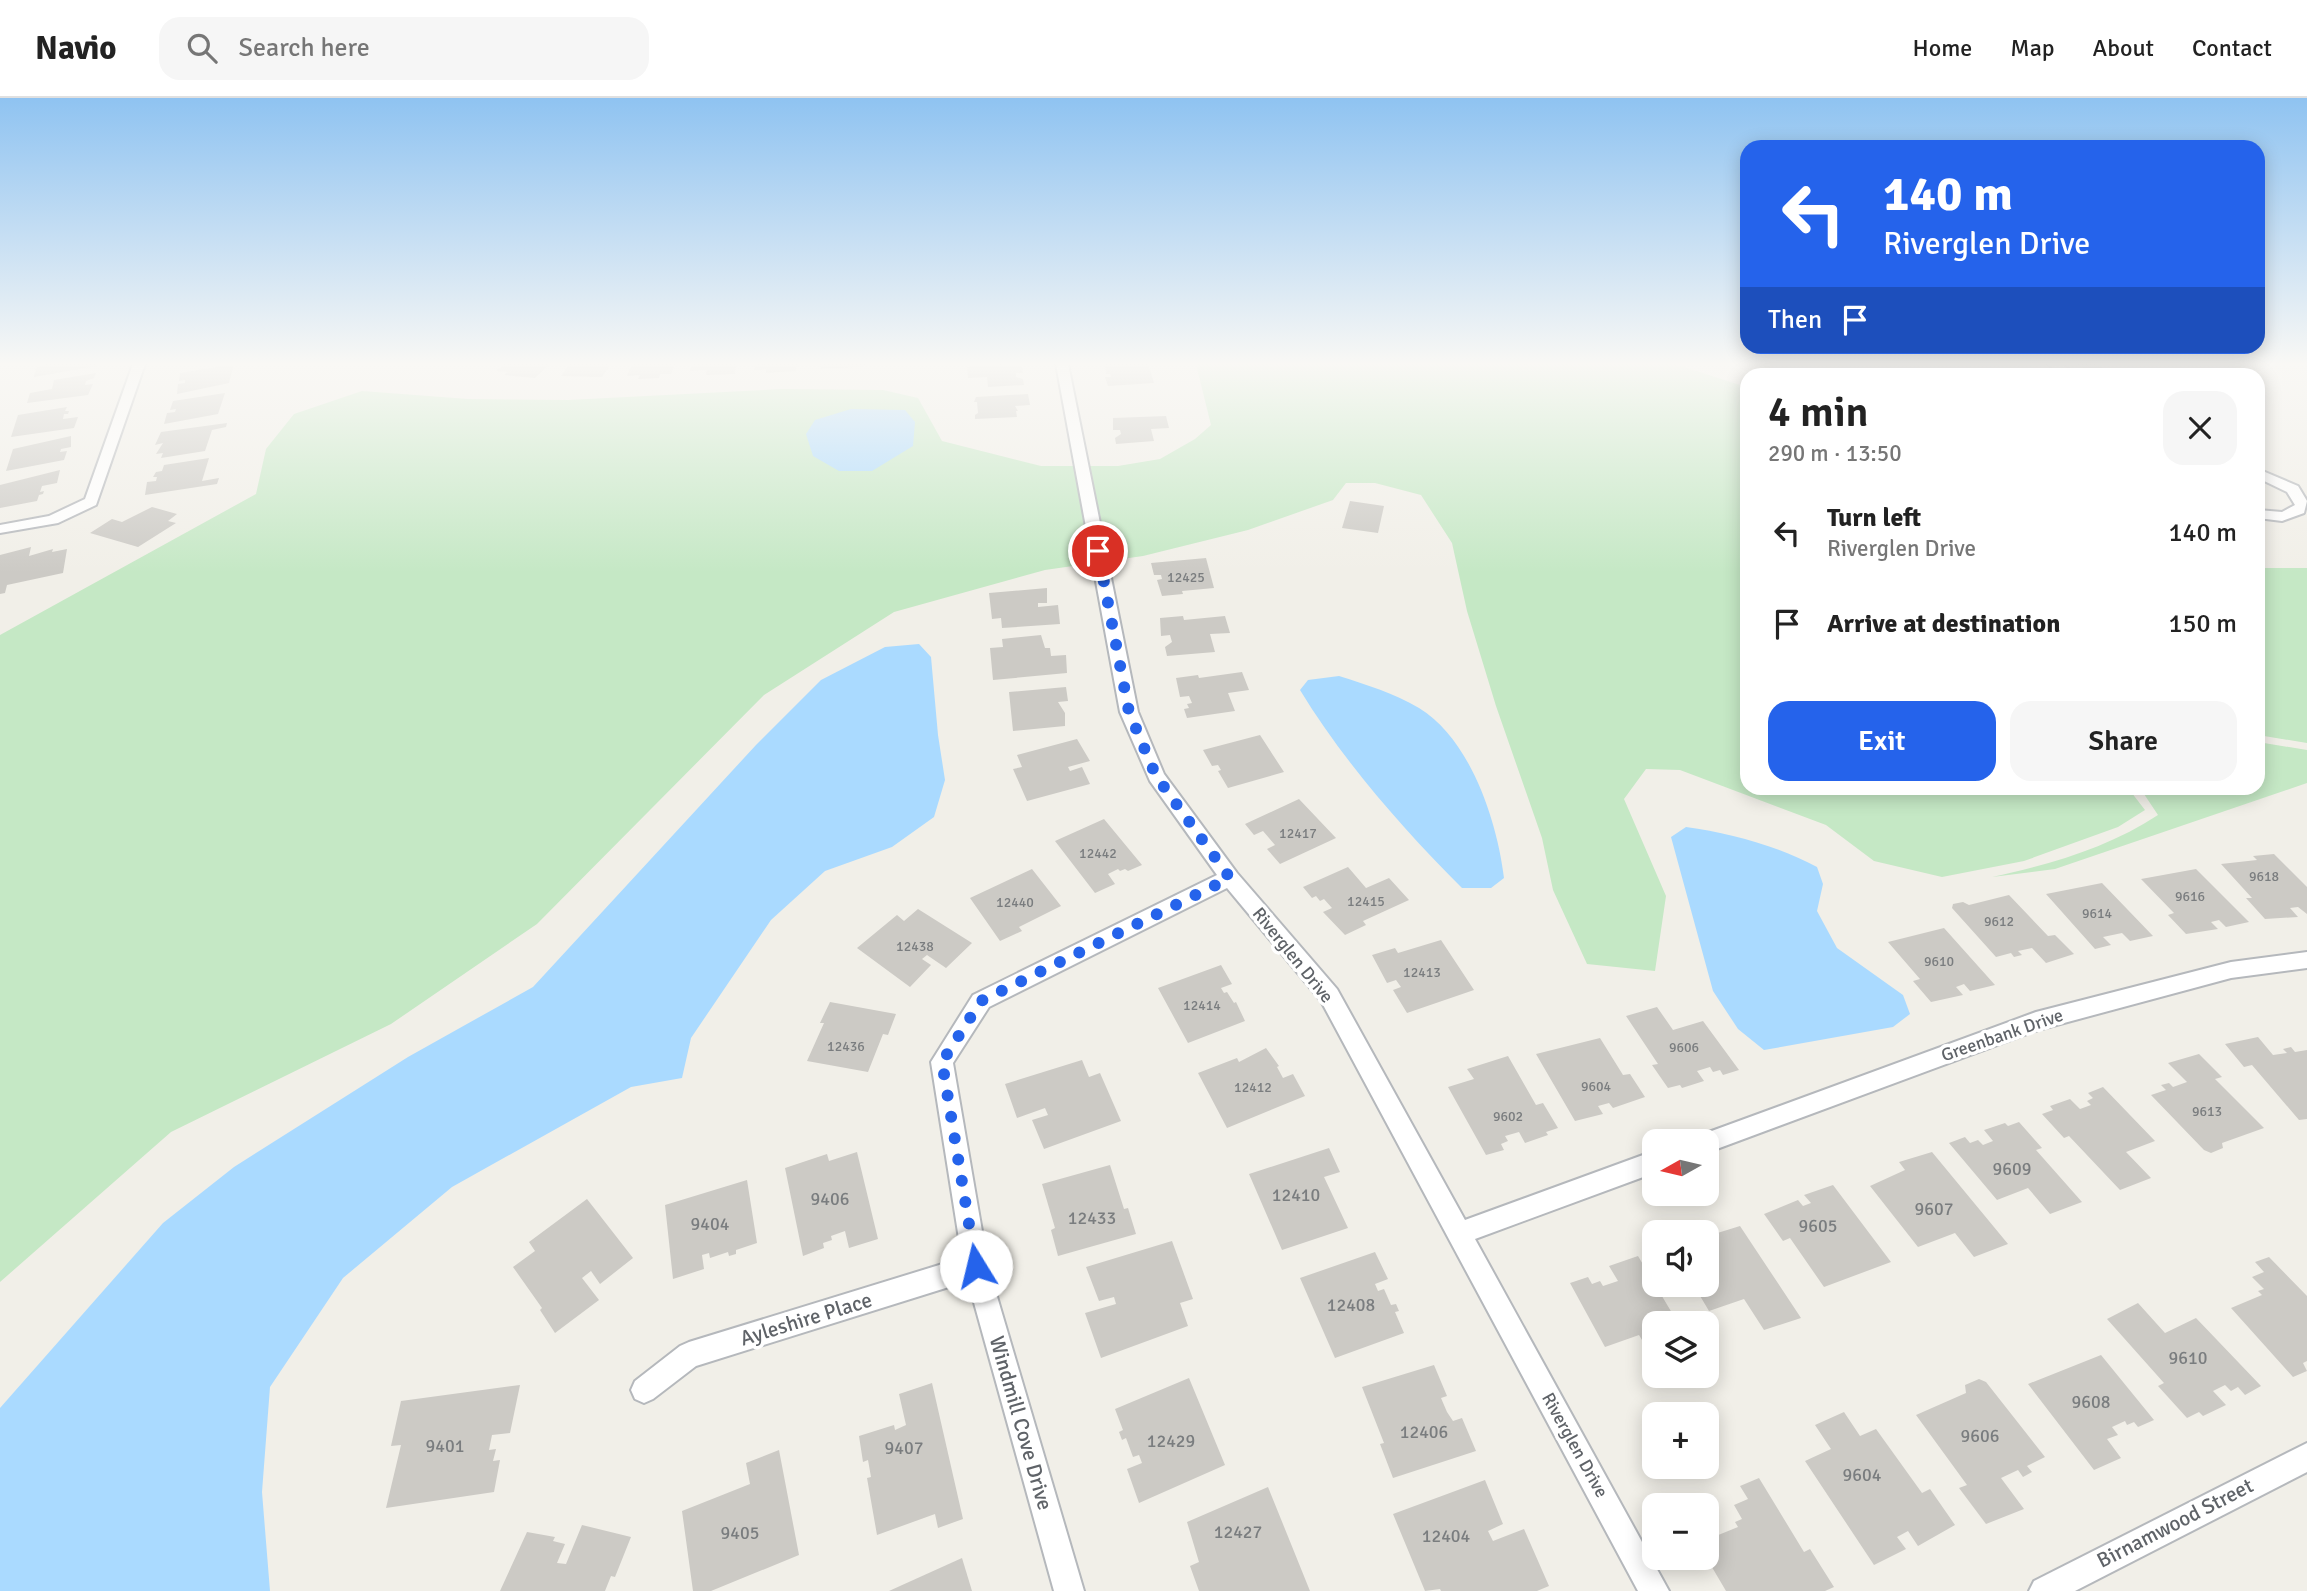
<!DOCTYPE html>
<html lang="en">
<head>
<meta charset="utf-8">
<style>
	:root { --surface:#fff; --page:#f6f6f6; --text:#222; --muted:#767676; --line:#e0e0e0; --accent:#2563eb }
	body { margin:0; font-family:Signika,sans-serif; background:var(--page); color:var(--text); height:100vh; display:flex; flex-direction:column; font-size:26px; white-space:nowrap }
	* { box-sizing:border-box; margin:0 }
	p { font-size:23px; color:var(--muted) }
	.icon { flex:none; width:38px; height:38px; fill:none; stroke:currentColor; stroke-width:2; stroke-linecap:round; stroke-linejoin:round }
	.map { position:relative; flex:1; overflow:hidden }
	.side { position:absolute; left:1740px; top:270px; width:525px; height:427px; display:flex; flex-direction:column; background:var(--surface); border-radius:21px; box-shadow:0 4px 18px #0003 }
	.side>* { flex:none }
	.guide { position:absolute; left:1740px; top:42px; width:525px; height:214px; border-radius:21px; box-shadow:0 4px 18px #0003; background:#2563eb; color:#fff; overflow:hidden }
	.needle { width:46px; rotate:262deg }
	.fabs { position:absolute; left:1642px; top:1031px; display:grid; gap:14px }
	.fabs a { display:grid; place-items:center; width:77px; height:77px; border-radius:14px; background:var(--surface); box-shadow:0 4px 18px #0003; font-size:35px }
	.pin { position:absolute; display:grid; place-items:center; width:60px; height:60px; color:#fff; margin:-30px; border:4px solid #fff; border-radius:50%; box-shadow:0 2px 7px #0007 }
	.me { position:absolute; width:77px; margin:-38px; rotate:351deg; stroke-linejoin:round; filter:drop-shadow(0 0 5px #0008) }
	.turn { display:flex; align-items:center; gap:24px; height:147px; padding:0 28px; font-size:32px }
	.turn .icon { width:91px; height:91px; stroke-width:2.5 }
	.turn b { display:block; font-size:49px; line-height:60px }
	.then { display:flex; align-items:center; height:66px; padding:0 28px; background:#0003; gap:14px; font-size:26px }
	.round { display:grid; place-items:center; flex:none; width:74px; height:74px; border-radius:21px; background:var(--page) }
	.summary { display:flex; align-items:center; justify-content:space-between; height:119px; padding:0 28px }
	h1 { font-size:42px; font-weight:600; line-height:52px }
	.button { display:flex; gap:14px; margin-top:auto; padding:14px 28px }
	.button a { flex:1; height:80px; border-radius:21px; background:var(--accent); color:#fff; font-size:28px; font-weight:600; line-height:80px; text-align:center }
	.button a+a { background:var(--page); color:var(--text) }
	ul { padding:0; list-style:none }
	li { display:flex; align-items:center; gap:21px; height:91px; padding:0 28px }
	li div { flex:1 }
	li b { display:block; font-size:26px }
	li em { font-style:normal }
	header { display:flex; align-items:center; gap:42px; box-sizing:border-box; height:98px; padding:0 35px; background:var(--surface); border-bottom:2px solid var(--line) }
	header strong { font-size:33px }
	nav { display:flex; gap:38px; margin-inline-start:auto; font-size:24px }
	.search { width:490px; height:63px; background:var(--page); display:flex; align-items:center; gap:18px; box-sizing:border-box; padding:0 24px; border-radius:21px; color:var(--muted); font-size:26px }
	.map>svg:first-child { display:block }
	.green { fill:#c5e8c5 }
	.water { fill:#aadaff }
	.building { fill:#cccac5 }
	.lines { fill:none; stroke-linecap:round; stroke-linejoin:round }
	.street-casing { stroke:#b5b8bc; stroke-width:4 }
	.street { fill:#fff; fill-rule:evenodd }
	.route { stroke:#2563eb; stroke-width:12; stroke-dasharray:0 21.6 }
	.labels { text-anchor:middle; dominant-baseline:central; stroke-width:7; stroke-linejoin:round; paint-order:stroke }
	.number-label { font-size:14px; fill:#7a7d7f }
	.street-label { font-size:18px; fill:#5f6368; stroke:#fff }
	.near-number-label { font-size:18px; fill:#7a7d7f }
	.near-street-label { font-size:21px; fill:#5f6368; stroke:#fff }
</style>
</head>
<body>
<header>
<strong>Navio</strong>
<div class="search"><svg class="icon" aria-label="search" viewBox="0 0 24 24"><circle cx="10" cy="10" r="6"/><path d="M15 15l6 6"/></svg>Search here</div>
<nav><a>Home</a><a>Map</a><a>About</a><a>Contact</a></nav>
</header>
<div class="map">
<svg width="2307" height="1493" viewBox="0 0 2307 1493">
	<rect width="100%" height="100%" fill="#f1efe8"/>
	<!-- green -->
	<g class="green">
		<path d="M1196,266H1675L1746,289V690H2128L2145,712L2118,729L2024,763L1942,779L1874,763L1826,727L1680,672L1646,671L1624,701L1666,798L1655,873L1587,866L1553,792L1542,740L1496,608L1467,513L1452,445L1421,397L1375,385H1346L1333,402L1248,432L1143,458L1045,472L894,514L764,597L537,826L391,926L171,1034L0,1184V537L256,396L266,351L294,316L362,293L468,301L568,302L782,291L883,292L918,300L942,343L1041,368H1118L1160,361L1195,341L1211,327Z"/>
		<path d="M2258,470H2307V645L2258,637Z"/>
		<path d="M2258,644L2307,652V685L2055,771L1992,779C2049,767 2110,749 2158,717L2140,690H2258Z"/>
	</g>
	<!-- water -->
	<g class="water">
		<path d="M851,311L905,312L915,324L913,348L872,373H839L813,358L806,336L815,322Z"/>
		<path d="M919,546L931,559L938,637L945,682L934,719L892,749L825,773L771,822L691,940L682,980L631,989L452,1089L343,1180L270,1289L262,1394L270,1493H0V1310L163,1125L234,1069L408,959L533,889L756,647L821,582L885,549Z"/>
		<path d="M1339,578C1367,587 1394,595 1419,610C1471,642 1497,723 1504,780L1491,790H1462C1403,731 1344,664 1300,592L1308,582Z"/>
		<path d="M1686,729C1730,735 1778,748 1817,769L1823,786L1817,813L1837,850L1903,897L1910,916L1893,929L1764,952L1738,931L1713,893L1671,739Z"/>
	</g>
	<!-- building -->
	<g class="building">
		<path d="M44,266H97V268L34,279L36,270Z"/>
		<path d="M234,266L229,285L177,296L178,286L185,285V282L179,283L180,275Z"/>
		<path d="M504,266H550L535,280L504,277L508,274L496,273Z"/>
		<path d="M570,266H611L602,279L561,278Z"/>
		<path d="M632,266H675L671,276H660L659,280L638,281L640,277L627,278Z"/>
		<path d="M692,266H736L735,276L706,277L707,272L690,273Z"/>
		<path d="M755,266H797L796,273L766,275V271L754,272Z"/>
		<path d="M820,266H866L860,269L821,271Z"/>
		<path d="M1003,266L1022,268L1023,275H1016V279L1023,281L1024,287L988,289L987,279L968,280L967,269Z"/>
		<path d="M1105,266H1148L1154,285L1108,288L1105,279H1111L1110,276H1106Z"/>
		<path d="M2077,266H2098L2106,272L2087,273Z"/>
		<path d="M96,275L94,280L86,283L85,287L93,286L88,297L27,305L30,295L52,291L54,282Z"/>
		<path d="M225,295L218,316L164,326L167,315L175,314L176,311L170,312L173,303Z"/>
		<path d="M1028,296L1030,307L1015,308L1018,313H1016L1017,319L975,321V317L978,315L977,304H974L976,299Z"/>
		<path d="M67,309L65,313H69L68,316H64L63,321L78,319L74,330L11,339L18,317Z"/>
		<path d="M1166,318L1169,330L1151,331L1154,343L1116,346L1115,340L1121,336L1120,332H1113V320Z"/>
		<path d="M227,325L226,329L212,332L205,353L161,360L163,355L156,356L163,345L155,347L161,334Z"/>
		<path d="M71,338V349L61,351L60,354L67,353L64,362L6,373L13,351Z"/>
		<path d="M209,360L202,383L219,380L217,386L145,397L147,384L156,383L157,379H153L156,374L162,373L164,367Z"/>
		<path d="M60,372L57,385L42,388L40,394L44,393L43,396L39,397L37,403L0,410V387Z"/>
		<path d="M1350,403L1384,408L1378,435L1342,430Z"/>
		<path d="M152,409L177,416L168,423L176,425L138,449L90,435L112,421L122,424Z"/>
		<path d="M31,449L29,458L53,451L52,454L67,451L63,475L7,487L5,495L0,496V457Z"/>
		<path d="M1206,460L1214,490L1182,493L1183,496L1162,498L1157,482L1162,481L1161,477H1154L1151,465Z"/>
		<path d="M1047,490V505H1038V509L1058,507L1060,526L1002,530L1001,520L992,521L989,495Z"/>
		<path d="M1183,518L1184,522L1225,518L1230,535L1210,536L1215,554L1167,558L1165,549L1172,544L1170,537L1161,538L1160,520Z"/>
		<path d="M1041,537L1045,550H1050L1051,558L1066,557L1067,575L993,582L990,550L1003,549L1002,541Z"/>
		<path d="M1242,574L1249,592L1228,595L1235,613L1187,620L1184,611L1189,610L1187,606L1192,605L1189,598L1180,599L1176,580L1198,577L1199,580Z"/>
		<path d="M1066,589L1068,603L1058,604L1065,615V628L1013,633L1009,594Z"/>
		<path d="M1260,637L1284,674L1228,690L1218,673L1221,672L1218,667L1212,668L1203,652Z"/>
		<path d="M1077,641L1090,663L1068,669L1070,673L1082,669L1090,686L1027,703L1013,671L1022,669L1017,657Z"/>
		<path d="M1299,701L1336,740L1280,766L1267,751L1275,747L1263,733L1254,737L1245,726Z"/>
		<path d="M1104,721L1142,767L1128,773L1125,771L1120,773L1118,771L1108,776L1115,786L1095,795L1055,743Z"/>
		<path d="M2274,756L2307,789V816L2298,809L2290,810L2298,819L2265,821L2246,800H2252L2221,766L2257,762L2253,758Z"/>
		<path d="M1348,769L1366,790L1389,780L1409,802L1363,823L1366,827L1345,837L1323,814L1332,810L1324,801L1320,803L1316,798L1312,800L1303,789Z"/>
		<path d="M1032,771L1061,808L1019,829L1022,833L1000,843L970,800Z"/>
		<path d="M2196,771L2249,824L2226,829L2219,822L2211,824L2218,831L2186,836L2168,817L2174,815L2141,781Z"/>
		<path d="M2102,785L2153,838L2130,843L2122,835L2103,839L2111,847L2095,851L2046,796Z"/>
		<path d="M2009,797L2048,838L2055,837L2074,856L2046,865L2032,850L2018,853L2022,857L2014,859L2011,855L1996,859L1952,810L1953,806L1963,804L1969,807Z"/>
		<path d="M918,811L972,845L946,870L927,857L922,861L931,867L910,889L857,850L897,817L904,823Z"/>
		<path d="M1944,830L1995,887L1970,893L1964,886L1956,889L1963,897L1931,904L1913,883L1920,881L1888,844Z"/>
		<path d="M1441,842L1474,892L1407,915L1393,892L1401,889L1396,882L1387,885L1372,857L1395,850L1398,855Z"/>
		<path d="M1221,867L1232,886L1221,890L1224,895L1227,894L1234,905L1236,904L1245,923L1188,945L1158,890Z"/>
		<path d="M830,904L896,916L888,937L883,936L868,974L807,963L824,925H820Z"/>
		<path d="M1657,909L1673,932L1703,923L1739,972L1723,977L1720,972L1713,974L1710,969L1697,973L1704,983L1682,990L1680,987L1668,990L1652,967L1658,966L1626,918Z"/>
		<path d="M2258,939L2273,957L2287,955L2283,951L2291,949L2295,954L2307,952V1021L2299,1022L2252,967L2244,969L2225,946Z"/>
		<path d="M1600,940L1623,977L1630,976L1645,999L1613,1010L1609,1005L1598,1008L1603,1016L1575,1023L1536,956Z"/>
		<path d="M1266,950L1279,968L1277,969L1283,980L1293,976L1305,998L1227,1030L1198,975L1237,960L1239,964Z"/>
		<path d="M2199,956L2222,979L2215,981L2264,1030L2222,1045L2223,1050L2211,1055L2204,1052L2151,997L2166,992L2161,987L2169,985L2173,989L2187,984L2168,965Z"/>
		<path d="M1508,958L1536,1007L1543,1005L1558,1030L1546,1034L1548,1037L1525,1045L1519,1034L1505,1038L1508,1043L1501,1046L1504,1052L1486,1057L1448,989L1474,981L1467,971Z"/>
		<path d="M1082,962L1089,979L1100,975L1121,1023L1044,1051L1032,1022L1048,1017L1045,1010L1017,1020L1005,986Z"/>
		<path d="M2103,989L2155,1043L2126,1054L2151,1080L2120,1092L2069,1038L2064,1040L2042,1016L2053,1012L2050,1008L2070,1001L2080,1011L2091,1007L2087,1003L2093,1000L2088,995Z"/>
		<path d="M2019,1024L2042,1050L2036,1052L2082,1104L2050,1116L2028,1090L1997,1102L1949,1045L1965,1039L1970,1045L1978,1042L1983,1047L1993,1043L1984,1032L2005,1025L2008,1028Z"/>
		<path d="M1329,1050L1340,1074L1324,1079L1348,1130L1282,1152L1249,1076Z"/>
		<path d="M857,1054L878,1141L849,1150L845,1133L831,1138L832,1142L823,1145L824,1150L803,1158L785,1070L827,1056L829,1063Z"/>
		<path d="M1932,1054L2008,1146L1974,1159L1955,1135L1918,1149L1870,1088L1905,1072L1899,1064Z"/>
		<path d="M1110,1067L1124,1111L1128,1110L1136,1136L1058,1158L1051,1132L1055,1130L1042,1086Z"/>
		<path d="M747,1082L757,1145L736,1152V1156L729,1158L728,1154L710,1160L709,1155L702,1157L704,1171L673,1181L665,1107Z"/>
		<path d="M1833,1087L1891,1164L1824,1189L1790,1140L1783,1143L1764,1116L1798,1102L1803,1108L1811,1105L1804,1097Z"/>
		<path d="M587,1101L633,1160L600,1186L591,1173L582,1180L599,1202L555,1235L540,1212L542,1210L513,1169L535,1153L529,1144Z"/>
		<path d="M1740,1128L1801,1220L1764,1232L1744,1201L1709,1213L1693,1186H1706V1154L1719,1149L1711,1137Z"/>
		<path d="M1172,1143L1193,1201L1180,1205L1188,1228L1101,1260L1085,1215L1116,1206L1114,1199L1099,1203L1086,1169Z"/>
		<path d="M1375,1154L1388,1181L1375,1186L1378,1193L1384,1191L1391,1207L1396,1206L1399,1213L1395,1214L1404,1235L1335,1260L1300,1180Z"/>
		<path d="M1638,1158L1678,1225H1654V1243L1651,1238L1642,1242L1639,1237L1605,1249L1570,1185L1588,1179L1592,1186L1600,1183L1603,1188L1618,1183L1609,1168Z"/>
		<path d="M2269,1159L2307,1198V1263L2303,1265L2307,1273L2293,1279L2231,1210L2262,1197L2258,1193L2264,1191L2252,1179L2264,1174L2255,1164Z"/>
		<path d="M2138,1205L2165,1235L2196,1220L2261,1288L2245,1297L2238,1289L2231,1293L2225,1287L2213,1293L2226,1307L2203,1318L2199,1314L2187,1320L2158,1288L2164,1285L2107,1221Z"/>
		<path d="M2101,1257L2154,1322L2138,1329L2134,1324L2127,1327L2125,1323L2112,1329L2118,1337L2107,1341L2121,1360L2094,1372L2028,1286Z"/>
		<path d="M1434,1267L1447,1298L1441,1300L1447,1314L1453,1323L1462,1320L1476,1353L1393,1380L1380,1346L1384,1345L1362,1289Z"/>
		<path d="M1189,1280L1225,1367L1139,1405L1127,1371L1142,1365L1139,1357L1133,1359L1126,1340L1122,1342L1119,1334L1123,1332L1115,1311Z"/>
		<path d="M1979,1281L1986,1284L2045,1359L2027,1368L2032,1374L2023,1379L2018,1372L2001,1380L2024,1411L1986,1426L1959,1390L1967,1387L1916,1317L1966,1295L1965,1287Z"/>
		<path d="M932,1285L963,1421L938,1430L935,1416L877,1437L867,1380L871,1379L868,1362L863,1364L859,1338L894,1327L895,1332L906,1327L899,1296Z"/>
		<path d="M520,1287L510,1335L492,1337L489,1352L496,1351L493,1363L500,1362L494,1394L386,1410L401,1347L391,1348L401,1303Z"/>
		<path d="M1844,1314L1860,1338L1876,1331L1922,1395L1930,1391L1955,1427L1918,1448L1908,1433L1897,1439L1906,1451L1874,1467L1805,1363L1831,1351L1815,1327Z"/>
		<path d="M779,1352L799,1457L711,1493H693L682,1413L750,1386L746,1365Z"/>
		<path d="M1759,1380L1804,1454L1810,1451L1834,1489L1825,1493H1726L1706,1459V1442L1738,1429L1735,1424L1742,1421L1734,1407L1748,1401L1740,1388Z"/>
		<path d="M1485,1382L1503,1426L1488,1433L1493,1443L1524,1431L1549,1488L1537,1493H1441L1440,1491L1425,1493L1393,1416Z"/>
		<path d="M1268,1389L1310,1493H1199L1190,1468L1199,1464L1187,1424Z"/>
		<path d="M582,1427L631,1439L615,1479L611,1478L605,1493H500L527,1434L555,1439L553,1443L565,1446L557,1465L566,1466Z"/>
		<path d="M962,1460L972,1493H889L900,1488Z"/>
	</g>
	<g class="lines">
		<!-- street casing -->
		<g class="street-casing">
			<g id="street">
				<path d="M133,266H145L96,407L58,425L0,435V427L49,418L85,401Z"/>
				<path d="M1056,266H1068L1138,614L1164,676L1237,775L1337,891L1465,1122L1654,1053V1075L1475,1141L1669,1493H1638L1321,903L1227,790L989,909L953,965L988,1168L1084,1493H1054L968,1183L696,1268L653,1301L644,1305L635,1301L631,1292L635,1283L680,1248L689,1244L962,1160L931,964L973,897L1217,777L1150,683L1120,614Z"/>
				<path d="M2048,266H2062L2074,276H2060Z"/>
				<path d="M2258,371L2298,388L2307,403L2304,415L2282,423L2258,420V412L2282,414L2295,407L2287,394L2258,380Z"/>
				<path d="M2307,854V870L2231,880L2038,932L1706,1055V1043H1695L1698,1038L2036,914L2231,864Z"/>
				<path d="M2307,1345V1374L2075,1493H2029L2034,1483Z"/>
			</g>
		</g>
		<!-- street -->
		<use href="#street" class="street"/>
	</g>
	<!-- sky -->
	<linearGradient id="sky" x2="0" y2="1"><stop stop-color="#8fc3f1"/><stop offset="0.56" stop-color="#f9f8f5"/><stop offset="1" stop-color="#f9f8f5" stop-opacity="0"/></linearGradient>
	<rect width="2307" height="475" fill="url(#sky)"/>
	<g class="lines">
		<!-- route -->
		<path class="route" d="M976,1168L942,964L981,903L1230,780L1156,678L1129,614L1098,453"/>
	</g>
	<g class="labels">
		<!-- number labels -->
		<g class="number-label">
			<text x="1186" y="479">12425</text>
			<text x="1298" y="735">12417</text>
			<text x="1098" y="755">12442</text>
			<text x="2264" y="778">9618</text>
			<text x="2190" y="798">9616</text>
			<text x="1366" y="803">12415</text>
			<text x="1015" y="804">12440</text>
			<text x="2097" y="815">9614</text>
			<text x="1999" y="823">9612</text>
			<text x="915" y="848">12438</text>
			<text x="1939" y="863">9610</text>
			<text x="1422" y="874">12413</text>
			<text x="1202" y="907">12414</text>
			<text x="846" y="948">12436</text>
			<text x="1684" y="949">9606</text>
			<text x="1596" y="988">9604</text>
			<text x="1253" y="989">12412</text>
			<text x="2207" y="1013">9613</text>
			<text x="1508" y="1018">9602</text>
		</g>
		<!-- street labels -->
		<g class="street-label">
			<text transform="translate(1293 857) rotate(51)">Riverglen Drive</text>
			<text transform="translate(2002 937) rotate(-19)">Greenbank Drive</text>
			<text transform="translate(1575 1347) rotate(61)">Riverglen Drive</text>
		</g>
		<!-- near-number labels -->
		<g class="near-number-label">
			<text x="2012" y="1071">9609</text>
			<text x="1296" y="1097">12410</text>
			<text x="830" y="1101">9406</text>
			<text x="1934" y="1111">9607</text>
			<text x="1092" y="1120">12433</text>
			<text x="710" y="1126">9404</text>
			<text x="1818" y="1128">9605</text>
			<text x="1351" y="1207">12408</text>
			<text x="2188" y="1260">9610</text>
			<text x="2091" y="1304">9608</text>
			<text x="1424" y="1334">12406</text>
			<text x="1980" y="1338">9606</text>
			<text x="1171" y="1343">12429</text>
			<text x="445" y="1348">9401</text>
			<text x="904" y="1350">9407</text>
			<text x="1862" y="1377">9604</text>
			<text x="1238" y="1434">12427</text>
			<text x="740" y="1435">9405</text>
			<text x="1446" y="1438">12404</text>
		</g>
		<!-- near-street labels -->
		<g class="near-street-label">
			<text transform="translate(806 1221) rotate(-17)">Ayleshire Place</text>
			<text transform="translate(1021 1325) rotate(74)">Windmill Cove Drive</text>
			<text transform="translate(2175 1425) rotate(-27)">Birnamwood Street</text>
		</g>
	</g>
</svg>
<div class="fabs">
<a><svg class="needle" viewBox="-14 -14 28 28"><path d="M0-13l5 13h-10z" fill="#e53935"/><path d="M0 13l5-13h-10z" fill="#767676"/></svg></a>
<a><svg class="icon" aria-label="sound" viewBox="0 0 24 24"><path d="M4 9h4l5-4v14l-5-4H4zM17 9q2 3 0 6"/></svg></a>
<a><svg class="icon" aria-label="layers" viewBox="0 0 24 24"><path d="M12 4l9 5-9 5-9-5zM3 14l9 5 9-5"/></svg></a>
<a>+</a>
<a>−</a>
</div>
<div class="pin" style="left:1098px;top:453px;background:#d93025"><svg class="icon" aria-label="arrive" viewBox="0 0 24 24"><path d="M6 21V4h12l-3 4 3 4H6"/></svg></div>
<svg class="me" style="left:976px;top:1168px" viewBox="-20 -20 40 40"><circle r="19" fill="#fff"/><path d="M0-13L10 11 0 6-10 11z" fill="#2563eb"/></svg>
<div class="guide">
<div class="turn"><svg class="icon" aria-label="left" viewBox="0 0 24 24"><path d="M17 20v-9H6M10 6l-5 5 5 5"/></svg><div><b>140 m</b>Riverglen Drive</div></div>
<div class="then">Then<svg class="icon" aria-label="arrive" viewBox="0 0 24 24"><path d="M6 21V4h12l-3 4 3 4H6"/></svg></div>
</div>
<section class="side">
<div class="summary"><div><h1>4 min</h1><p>290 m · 13:50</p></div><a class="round"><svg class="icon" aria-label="close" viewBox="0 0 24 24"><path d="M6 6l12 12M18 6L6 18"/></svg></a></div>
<ul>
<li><svg class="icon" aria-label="left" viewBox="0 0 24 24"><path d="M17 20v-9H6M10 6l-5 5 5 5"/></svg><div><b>Turn left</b><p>Riverglen Drive</p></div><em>140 m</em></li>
<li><svg class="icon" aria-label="arrive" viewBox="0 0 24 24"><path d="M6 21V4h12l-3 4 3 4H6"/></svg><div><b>Arrive at destination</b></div><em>150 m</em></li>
</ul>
<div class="button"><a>Exit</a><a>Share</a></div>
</section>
</div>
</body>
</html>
